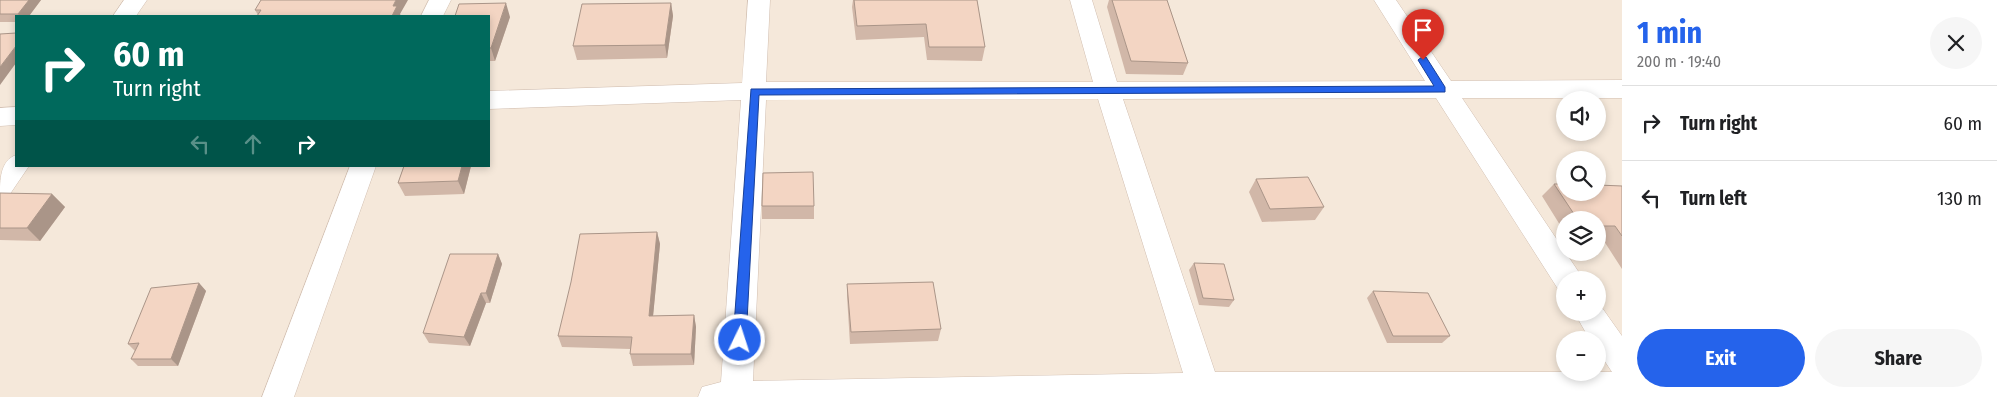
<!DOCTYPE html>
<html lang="en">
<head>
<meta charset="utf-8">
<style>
	:root { --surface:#fff; --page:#f6f6f6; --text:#202124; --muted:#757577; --line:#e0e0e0; --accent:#2563eb }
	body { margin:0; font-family:"Fira Sans Condensed",sans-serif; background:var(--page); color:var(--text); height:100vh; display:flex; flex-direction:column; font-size:19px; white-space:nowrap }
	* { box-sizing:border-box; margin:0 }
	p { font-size:16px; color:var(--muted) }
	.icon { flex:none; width:28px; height:28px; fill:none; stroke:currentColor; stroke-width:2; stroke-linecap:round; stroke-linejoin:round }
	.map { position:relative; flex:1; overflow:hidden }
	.side { display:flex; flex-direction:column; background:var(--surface); width:375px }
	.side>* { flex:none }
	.hud { position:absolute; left:15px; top:15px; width:475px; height:152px; border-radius:0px; box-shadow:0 2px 8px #0003; background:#00695c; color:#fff; overflow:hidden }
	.controls { position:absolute; left:1556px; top:91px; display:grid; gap:10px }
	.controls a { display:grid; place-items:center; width:50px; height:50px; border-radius:50%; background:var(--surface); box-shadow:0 2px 8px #0003; font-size:25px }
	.pin { position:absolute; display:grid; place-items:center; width:42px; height:42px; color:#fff; margin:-51px -21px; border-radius:50% 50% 50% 0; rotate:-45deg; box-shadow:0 0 5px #0007 }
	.pin .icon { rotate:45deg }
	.me { position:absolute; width:55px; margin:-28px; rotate:4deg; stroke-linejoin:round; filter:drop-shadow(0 0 4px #0008) }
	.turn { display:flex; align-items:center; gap:18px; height:105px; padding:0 15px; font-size:22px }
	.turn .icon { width:65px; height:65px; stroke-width:2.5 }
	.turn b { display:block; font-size:35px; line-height:42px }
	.lanes { display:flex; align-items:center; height:48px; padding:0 15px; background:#0003; justify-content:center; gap:25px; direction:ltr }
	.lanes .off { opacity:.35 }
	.round { display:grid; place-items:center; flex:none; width:52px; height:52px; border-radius:26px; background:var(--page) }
	.summary { display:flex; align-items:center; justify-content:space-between; height:85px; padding:0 15px }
	h1 { font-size:30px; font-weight:700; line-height:38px; color:var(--accent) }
	.button { display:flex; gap:10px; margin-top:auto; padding:10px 15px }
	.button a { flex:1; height:58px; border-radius:30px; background:var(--accent); color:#fff; font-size:20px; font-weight:700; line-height:58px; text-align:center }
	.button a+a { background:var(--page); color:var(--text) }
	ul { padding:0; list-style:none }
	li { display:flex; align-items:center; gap:15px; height:75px; padding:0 15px; border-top:1px solid var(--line) }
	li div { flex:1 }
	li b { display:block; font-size:19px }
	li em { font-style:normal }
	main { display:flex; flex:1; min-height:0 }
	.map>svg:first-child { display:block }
	.residential { fill:#f5e8da; fill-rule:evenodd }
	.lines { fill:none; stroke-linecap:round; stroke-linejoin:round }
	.street-casing { stroke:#d1beb0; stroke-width:1 }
	.street { fill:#fff; fill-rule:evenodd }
	.wall { fill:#d1b7a8 }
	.shaded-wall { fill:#aa9588 }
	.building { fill:#f3d5c3; stroke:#aa9588 }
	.route { fill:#2563eb; stroke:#184099 }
</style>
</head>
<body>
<main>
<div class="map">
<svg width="1622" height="397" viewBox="0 0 1622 397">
	<rect width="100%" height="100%" fill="#fdf6ec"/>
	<!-- residential -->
	<path class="residential" d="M0,0H1622V397H0ZM16,16H489V166H16ZM1565,100H1598V132H1565ZM1565,160H1598V192H1565ZM1565,220H1598V252H1565ZM1565,280H1598V312H1565ZM1565,340H1598V372H1565Z"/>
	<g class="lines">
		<!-- street casing -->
		<g class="street-casing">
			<g id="street">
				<path d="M124,0H147L136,16H113Z"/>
				<path d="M429,0H451L443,16H421Z"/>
				<path d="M748,0H770L766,82H1093L1070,0H1092L1117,82L1425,81L1374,0H1396L1451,81L1622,80V98H1462L1578,271L1583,280H1565V291L1558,289L1436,98L1123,99L1215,372H1612L1598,351V340H1590L1574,312H1598V302L1622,336V397H698L702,387L721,382L741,100L489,109V91L742,83ZM1098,99L1183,373L753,381L766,100Z"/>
				<path d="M16,107V125L0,126V108Z"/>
				<path d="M16,155V166H29L10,194L0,197C0,179 0,161 16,155Z"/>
				<path d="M350,166H376L294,397H262Z"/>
			</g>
		</g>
		<!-- street -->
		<use href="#street" class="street"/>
	</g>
	<!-- wall -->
	<g class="wall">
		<path d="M0,0H41L29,16H16V22H0Z"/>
		<path d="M853,0H977L985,47L982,61L927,60L924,37L856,40L852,7Z"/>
		<path d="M1109,0H1167L1188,63L1183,75L1126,74L1107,7Z"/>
		<path d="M671,3L673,16L667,58L577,60L573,46Z"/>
		<path d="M255,10L400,14L258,15Z"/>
		<path d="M489,16L510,17L495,61H489Z"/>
		<path d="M404,166H471L464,194L405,196L398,183Z"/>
		<path d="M1256,179L1324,207L1315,220L1262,222L1249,192Z"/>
		<path d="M1554,184L1622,186V269L1602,238H1598V220H1565V233L1542,196Z"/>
		<path d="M0,193L52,194L65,207L40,241L0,240Z"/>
		<rect x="762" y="206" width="52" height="13"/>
		<path d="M657,232L660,244L653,316L694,315L696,327L694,365L633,366L630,354V349L562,347L558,336Z"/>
		<path d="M498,254L502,264L490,303H486L470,346L429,343L423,333Z"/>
		<path d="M1194,263L1234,300L1229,307L1199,305L1189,270Z"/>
		<path d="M199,283L206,291L178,366H138L131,359L135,351L128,344Z"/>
		<path d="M847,284L941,329L938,341L850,344L847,296Z"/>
		<path d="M1373,291L1450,336L1442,343H1387L1367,298Z"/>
	</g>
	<!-- shaded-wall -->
	<g class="shaded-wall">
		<path d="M29,0H41L29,16H19L18,14Z"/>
		<path d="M396,0H408L400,14L401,16H392L393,6Z"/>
		<path d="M506,3L510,17L495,61L491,48Z"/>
		<path d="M671,3L673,16L667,58L665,45Z"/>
		<path d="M16,46V63L0,85V67Z"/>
		<path d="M462,166H471L464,194L458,181Z"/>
		<path d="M52,194L65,207L40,241L27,228Z"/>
		<path d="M657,232L660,244L652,327L649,316Z"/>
		<path d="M498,254L502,264L490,303L486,293Z"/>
		<path d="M199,283L206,291L178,366L171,359Z"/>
		<path d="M481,293L486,303L470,346L464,337Z"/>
		<path d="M694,315L696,327L694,365L691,354Z"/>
	</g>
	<!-- building -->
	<g class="building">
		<path d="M0,0H29L18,14H0Z"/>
		<path d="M261,0H396L393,6H397L392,16H257L261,10H255Z"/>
		<path d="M854,0H977L985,47H929L926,24L857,26Z"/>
		<path d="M1112,0H1167L1188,63L1131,61Z"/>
		<path d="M506,3L491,48H489V16H455L459,4Z"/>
		<path d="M671,3L665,45L573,46L582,4Z"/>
		<path d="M16,33V46L0,67V34Z"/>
		<path d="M404,166H462L458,181L398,183Z"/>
		<path d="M813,172L814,206H762L763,173Z"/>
		<path d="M1308,177L1324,207L1270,209L1256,179Z"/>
		<path d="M1554,184H1565V192H1598V185L1622,186V236L1615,226H1598V220H1578Z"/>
		<path d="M0,193L52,194L27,228H0Z"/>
		<path d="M657,232L649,316L694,315L691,354H630L632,337L558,336L571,282L580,234Z"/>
		<path d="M450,254H498L486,293H481L464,337L423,333Z"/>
		<path d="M1194,263L1224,264L1234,300L1203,298Z"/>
		<path d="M933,282L941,329L851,332L847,284Z"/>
		<path d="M199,283L171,359H131L139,343L128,344L151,288Z"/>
		<path d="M1373,291L1428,293L1450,336H1393Z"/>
	</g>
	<!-- route -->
	<path class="route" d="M1423,56L1426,57L1445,87V92L759,95L746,340L740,345L733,340L751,89L1434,86L1418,60Z"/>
</svg>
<div class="controls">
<a><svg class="icon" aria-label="sound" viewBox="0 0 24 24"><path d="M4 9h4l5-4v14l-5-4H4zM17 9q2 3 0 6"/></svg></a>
<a><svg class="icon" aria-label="search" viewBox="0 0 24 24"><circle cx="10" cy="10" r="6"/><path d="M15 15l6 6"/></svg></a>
<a><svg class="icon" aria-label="layers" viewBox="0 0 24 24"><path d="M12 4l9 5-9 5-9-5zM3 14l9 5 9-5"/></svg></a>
<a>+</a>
<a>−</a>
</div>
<div class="pin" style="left:1423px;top:60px;background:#d93025"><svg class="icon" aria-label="arrive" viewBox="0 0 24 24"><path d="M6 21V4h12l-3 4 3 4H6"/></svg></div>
<svg class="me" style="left:740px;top:340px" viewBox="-20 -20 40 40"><circle r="17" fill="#2563eb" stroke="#fff" stroke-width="3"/><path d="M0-11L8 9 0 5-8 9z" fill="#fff"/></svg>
<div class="hud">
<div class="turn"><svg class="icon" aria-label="right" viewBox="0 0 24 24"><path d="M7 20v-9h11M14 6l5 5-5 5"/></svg><div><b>60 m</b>Turn right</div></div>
<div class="lanes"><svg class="icon off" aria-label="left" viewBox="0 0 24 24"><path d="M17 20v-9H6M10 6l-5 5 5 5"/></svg><svg class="icon off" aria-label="ahead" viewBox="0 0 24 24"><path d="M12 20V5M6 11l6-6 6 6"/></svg><svg class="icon" aria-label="right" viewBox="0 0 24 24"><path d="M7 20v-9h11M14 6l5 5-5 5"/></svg></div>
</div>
</div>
<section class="side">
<div class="summary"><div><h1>1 min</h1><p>200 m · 19:40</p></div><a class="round"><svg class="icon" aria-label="close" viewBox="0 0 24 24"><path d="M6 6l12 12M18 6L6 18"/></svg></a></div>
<ul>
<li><svg class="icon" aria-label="right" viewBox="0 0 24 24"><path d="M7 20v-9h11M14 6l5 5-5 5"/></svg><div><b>Turn right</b></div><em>60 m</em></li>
<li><svg class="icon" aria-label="left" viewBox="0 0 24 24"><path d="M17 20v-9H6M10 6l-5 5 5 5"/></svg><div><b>Turn left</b></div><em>130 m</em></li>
</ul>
<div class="button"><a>Exit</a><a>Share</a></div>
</section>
</main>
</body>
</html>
